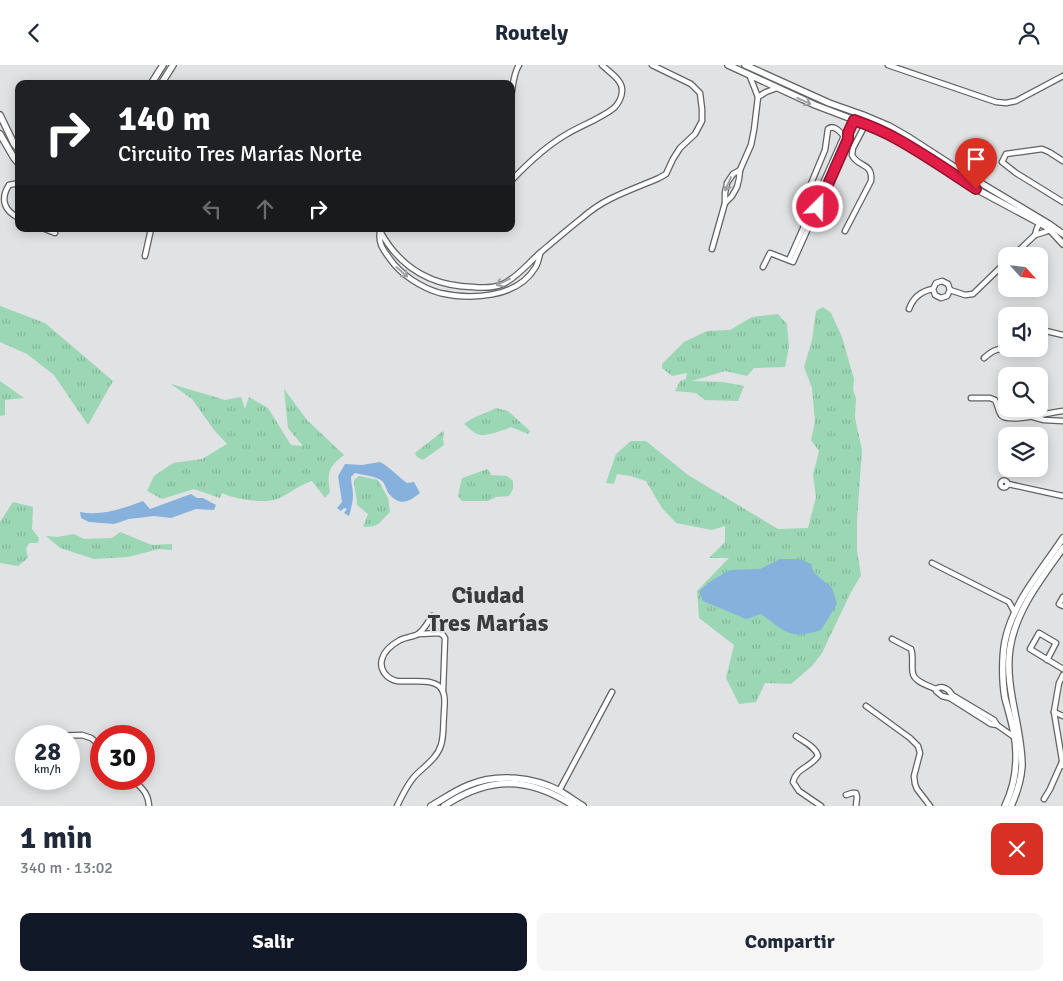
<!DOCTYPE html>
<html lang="es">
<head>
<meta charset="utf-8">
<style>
	:root { --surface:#fff; --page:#f6f6f7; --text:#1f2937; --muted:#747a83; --accent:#111827 }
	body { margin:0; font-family:Signika,sans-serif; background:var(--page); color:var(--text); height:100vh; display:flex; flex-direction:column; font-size:19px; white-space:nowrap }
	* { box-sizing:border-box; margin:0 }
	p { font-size:16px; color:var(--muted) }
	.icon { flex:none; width:28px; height:28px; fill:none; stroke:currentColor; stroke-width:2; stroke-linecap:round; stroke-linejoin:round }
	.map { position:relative; height:741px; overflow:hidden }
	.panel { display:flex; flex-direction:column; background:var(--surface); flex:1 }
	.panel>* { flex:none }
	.guide { position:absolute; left:15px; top:15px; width:500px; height:152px; border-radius:10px; box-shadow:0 2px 12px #0003; background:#202124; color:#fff; overflow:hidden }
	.needle { width:32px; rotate:117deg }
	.controls { position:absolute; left:998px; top:182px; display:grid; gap:10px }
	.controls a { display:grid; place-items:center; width:50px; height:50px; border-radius:10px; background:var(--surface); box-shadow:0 2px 12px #0003; font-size:25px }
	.speed { position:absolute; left:15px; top:660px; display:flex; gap:10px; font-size:25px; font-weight:700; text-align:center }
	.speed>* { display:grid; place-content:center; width:65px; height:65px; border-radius:50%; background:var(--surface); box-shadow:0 2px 12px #0003; line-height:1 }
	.speed small { font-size:12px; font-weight:400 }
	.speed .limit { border:8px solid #d22; background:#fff; color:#111 }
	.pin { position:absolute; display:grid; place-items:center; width:42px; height:42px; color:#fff; margin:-51px -21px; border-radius:50% 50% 50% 0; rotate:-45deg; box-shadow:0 0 5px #0007 }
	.pin .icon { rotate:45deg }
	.me { position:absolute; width:55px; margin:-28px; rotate:23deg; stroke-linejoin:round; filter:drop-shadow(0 0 4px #0008) }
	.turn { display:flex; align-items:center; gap:18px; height:105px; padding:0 20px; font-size:22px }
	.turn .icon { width:65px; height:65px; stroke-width:2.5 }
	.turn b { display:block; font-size:35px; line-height:42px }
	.lanes { display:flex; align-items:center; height:48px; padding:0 20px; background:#0003; justify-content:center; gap:25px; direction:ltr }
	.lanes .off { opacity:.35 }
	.round { display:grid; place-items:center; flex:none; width:52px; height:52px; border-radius:10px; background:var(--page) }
	.head { display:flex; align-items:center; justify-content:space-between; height:85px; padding:0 20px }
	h1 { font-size:30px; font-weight:800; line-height:38px }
	.button { display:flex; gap:10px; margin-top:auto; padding:10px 20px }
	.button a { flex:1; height:58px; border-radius:10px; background:var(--accent); color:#fff; font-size:20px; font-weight:800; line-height:58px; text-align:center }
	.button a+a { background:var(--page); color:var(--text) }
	header { display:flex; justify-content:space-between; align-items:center; height:65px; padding:0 20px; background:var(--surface); font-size:22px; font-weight:800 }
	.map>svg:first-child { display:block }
	.grass { fill:url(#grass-tufts) }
	.water { fill:#85b1dc }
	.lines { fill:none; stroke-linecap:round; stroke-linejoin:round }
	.minor-casing { stroke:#626264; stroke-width:7 }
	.tertiary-casing { stroke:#626264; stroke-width:8 }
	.minor { stroke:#fff; stroke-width:4.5 }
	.tertiary { stroke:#fff; stroke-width:5.5 }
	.oneway { stroke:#9f9f9f }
	.route-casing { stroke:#92132f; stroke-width:12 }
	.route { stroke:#e11d48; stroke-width:9 }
	.labels { text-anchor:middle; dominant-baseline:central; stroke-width:4; stroke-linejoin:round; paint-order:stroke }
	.district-label { font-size:24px; font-weight:bold; fill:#3a3b3c; stroke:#e1e2e3 }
</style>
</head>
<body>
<header><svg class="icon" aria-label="back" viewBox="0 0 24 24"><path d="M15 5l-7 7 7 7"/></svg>Routely<svg class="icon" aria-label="person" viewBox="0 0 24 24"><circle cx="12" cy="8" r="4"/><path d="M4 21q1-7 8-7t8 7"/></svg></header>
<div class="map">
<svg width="1063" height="741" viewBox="0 0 1063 741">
	<defs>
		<pattern id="grass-tufts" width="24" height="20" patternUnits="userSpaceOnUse" patternTransform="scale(1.25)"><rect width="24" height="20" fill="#9bd6b5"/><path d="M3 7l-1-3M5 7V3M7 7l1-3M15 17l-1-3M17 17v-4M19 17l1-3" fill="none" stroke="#84b69b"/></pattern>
	</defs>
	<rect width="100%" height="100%" fill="#e1e2e3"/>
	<!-- grass -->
	<g class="grass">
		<path d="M0,241L45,258L113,316L88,360L54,310L27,289L0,277Z"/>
		<path d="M823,242L831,248L842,272L854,314L853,325L856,333L855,353L862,385L857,456V486L861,510L850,529L822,588L812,601L791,619L765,618L756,637L739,639L726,613L734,580L699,553L697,526L729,493H709L725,477V461L712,465L676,458L662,443L646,416L630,411L617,409L614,419L606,418L616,389L631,376H646L688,410L778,464L808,463L816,432L813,410L819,386L811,375L815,356L812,323L804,302L812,275L816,246Z"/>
		<path d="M778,249L787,259L789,282L785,302L754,303L747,311L725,306L692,316L723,317L744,321L738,336L705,335L696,328L675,326L680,316L686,314L687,308L672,311L662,303V299L684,277L707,266L730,265L752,252Z"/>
		<path d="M0,316L24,333L5,335V350L0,351Z"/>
		<path d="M171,319L225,335L241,332L245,344L249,332L268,343L291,380L303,381L288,363L284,324L307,355L344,390C328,402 327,408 330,427L325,433L312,416C299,420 289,429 277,434C264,439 234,434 222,428L220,433L194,424L162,434L147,426L154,411L173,398L202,394L227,379L214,365L192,334Z"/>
		<path d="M496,343L508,346L530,366L528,369L511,362C503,365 490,370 482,370C475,370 469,363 464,359C474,351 485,349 496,343Z"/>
		<path d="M443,366L444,368L443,374L444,380L423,395L417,392L415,388Z"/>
		<path d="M488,404L491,410L507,411L513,416V424L509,431L496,432L488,436H462L458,431L462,413Z"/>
		<path d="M359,411L378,415L388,433L390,447C379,458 379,462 363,462L368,449L357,440C357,431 354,424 354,415Z"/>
		<path d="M13,437L33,442L32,464L39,473L38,478H29L26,484L28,493L18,501L0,498V457Z"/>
		<path d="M120,467L152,480L172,479V485L159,484L128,492L94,494L60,483L46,471L57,472L74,469L84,474L112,473Z"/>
	</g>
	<!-- water -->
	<g class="water">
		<path d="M380,397C390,402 397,411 407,418L414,417L420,428C410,436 401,442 390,430C386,426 386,420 382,416C376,411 363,410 355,408L351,412C351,418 353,424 353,430C353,436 351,445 349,451L344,448L347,444L344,443L341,446L337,443L342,437L338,411L345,399L362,400Z"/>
		<path d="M191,429L197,433H203L216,440L214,445L196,444L171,453L154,451L129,454L114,459L89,457L81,453L80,447C102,451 122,444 143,436L150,444Z"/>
		<path d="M780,494H799L811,499L813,507L832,523L837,539L821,565C789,575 786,567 761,549L746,554L703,536L699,526L714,514L730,505L760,504Z"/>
	</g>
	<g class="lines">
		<!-- minor casing -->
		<g class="minor-casing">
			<g id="minor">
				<path d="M888,0L996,37L1006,38L1016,36L1063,11"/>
				<path d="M511,32C513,22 513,9 519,0"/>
				<path d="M758,32L766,27L777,23"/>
				<path d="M1063,96L1049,87L1042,84L1006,89L1002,97L1016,108L1063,137"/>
				<path d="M511,116C528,98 546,81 567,69C582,60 600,54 614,43C618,39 622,32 622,26C623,15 609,7 602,0"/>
				<path d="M19,118L9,120C0,134 4,146 19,153"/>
				<path d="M815,136L809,126L810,121L825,85L828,64C834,59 840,67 844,71"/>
				<path d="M725,138L732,131L737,122L739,114L740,105L751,80L754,65L758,32L749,9"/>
				<path d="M45,164L55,168"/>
				<path d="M380,166C400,203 431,221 473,222C482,223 494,223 503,219C518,212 528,198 541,187C554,176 568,164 582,153C590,146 600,139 610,134C626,126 643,120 659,113L666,109L673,94L680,83L695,69L702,56V44L700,28L691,19L652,0"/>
				<path d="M380,166C378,179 383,184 390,194C401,210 422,223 440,228C471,235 517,233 535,203C538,199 539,193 540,189"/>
				<path d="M845,166L871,116C873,97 858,103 852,90L853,83L863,64L860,57"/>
				<path d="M1035,170L1037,163L1040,158"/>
				<path d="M712,184L725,138V128L727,118L733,109L740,105"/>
				<path d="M145,191L151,164"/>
				<path d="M1013,191L1035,170L1045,167L1050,165"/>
				<path d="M789,195L844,71L848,68L854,55"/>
				<path d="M763,202L770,188L793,197L848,74V68"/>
				<path d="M950,225L965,230L973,229L1006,197"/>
				<path d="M909,244C913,233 921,226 933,224L936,218L942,216L948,219L950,225L947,231L941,233L935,230L933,224"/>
				<path d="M1039,270L1046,266L1063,270"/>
				<path d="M1009,284C1015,285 1020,287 1025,284"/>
				<path d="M984,293C991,287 996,283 1006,284"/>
				<path d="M971,333H990L995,335C998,340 998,346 1001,350C1007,359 1051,347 1063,346"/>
				<path d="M1033,352L1044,355L1063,356"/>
				<circle cx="1004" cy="419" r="3.5"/>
				<path d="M1008,419L1063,431"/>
				<path d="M932,498L1009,537L1015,548"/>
				<path d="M1063,532L1059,539L1063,541"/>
				<path d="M419,569L439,568L443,570L445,573L443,626"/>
				<path d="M892,574L911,584C914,592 911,601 913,609C915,617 929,621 936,624"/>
				<path d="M1047,595L1056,578L1039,568L1030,584L1063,604"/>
				<path d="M1063,610L1059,618L1054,647L1063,701"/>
				<path d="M952,630L994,655L997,660L1014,672"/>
				<path d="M950,633L952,630C949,624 942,620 936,624V626L942,631L950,633L991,659L997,660"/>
				<path d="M866,641L910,673L918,681L920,688L914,711L915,719L917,724L930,741"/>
				<path d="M1054,647L1063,651"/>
				<path d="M33,668L41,671"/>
				<path d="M47,671L82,670L91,673L101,681"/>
				<path d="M796,671C804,677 816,682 818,691C810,703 796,703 793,717L799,726L821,741"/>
				<path d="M133,714C142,724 148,727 149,741"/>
				<path d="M559,726L612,627"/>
				<path d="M846,730L852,728H856L857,732L856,741"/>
				<path d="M1044,734L1050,724L1062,697"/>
				<path d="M397,741C402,731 407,720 414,712C423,702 437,694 441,680C444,671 443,659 444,649C444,643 446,633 443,627C438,611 409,618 397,616C387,614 379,605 382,594C384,586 393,579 400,575C406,572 413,572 418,569C424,565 428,557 432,551"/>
			</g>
		</g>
		<!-- tertiary casing -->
		<g class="tertiary-casing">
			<g id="tertiary">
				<path d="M728,0L815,40L865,59L895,73L917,85L976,124L1045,161L1050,165L1063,179"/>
				<path d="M745,0L829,38L863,50L889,61L910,73L964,108L1049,159L1063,169"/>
				<path d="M151,19L163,0"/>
				<path d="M161,19L173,0"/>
				<path d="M0,50L14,79L19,85"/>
				<path d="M0,69L14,93L19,99"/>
				<path d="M431,741C443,734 456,725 469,720C497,708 533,712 560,726C568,731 575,736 583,741"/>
				<path d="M444,741C489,711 528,711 574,741"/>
				<path d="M1005,741C1012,726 1016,710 1016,693C1017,673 1010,652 1005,633C1002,616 1002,592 1005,576C1013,537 1042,505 1063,473"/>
				<path d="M1011,741C1017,728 1021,715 1022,701C1022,661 1004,623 1010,583C1016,545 1041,514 1063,483"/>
			</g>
		</g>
		<!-- minor -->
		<use href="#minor" class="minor"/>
		<!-- tertiary -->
		<use href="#tertiary" class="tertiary"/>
	</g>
	<!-- one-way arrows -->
	<defs><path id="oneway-shaft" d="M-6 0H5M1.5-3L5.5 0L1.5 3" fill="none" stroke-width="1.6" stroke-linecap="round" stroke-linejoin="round" transform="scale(1.25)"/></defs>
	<g class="oneway">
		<use href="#oneway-shaft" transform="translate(804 36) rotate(25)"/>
		<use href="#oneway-shaft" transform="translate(728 119) rotate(113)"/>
		<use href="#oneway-shaft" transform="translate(402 207) rotate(42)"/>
		<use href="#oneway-shaft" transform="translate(503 217) rotate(155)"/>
	</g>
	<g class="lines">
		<!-- route casing -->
		<g class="route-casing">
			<path id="route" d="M818,142L848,74V68L854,55C868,60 883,66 897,74C924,89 950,107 976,124"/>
		</g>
		<!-- route -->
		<use href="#route" class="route"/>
	</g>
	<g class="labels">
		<!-- district labels -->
		<g class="district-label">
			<text x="488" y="530">Ciudad<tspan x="488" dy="28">Tres Marías</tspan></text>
		</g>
	</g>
</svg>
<div class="controls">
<a><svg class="needle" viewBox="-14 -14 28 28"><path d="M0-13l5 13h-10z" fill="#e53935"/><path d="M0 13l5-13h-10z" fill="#747a83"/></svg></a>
<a><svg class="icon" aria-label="sound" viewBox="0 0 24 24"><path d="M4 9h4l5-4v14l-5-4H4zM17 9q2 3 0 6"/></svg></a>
<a><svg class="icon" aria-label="search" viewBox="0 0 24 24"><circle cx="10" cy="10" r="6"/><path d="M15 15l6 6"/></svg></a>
<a><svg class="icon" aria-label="layers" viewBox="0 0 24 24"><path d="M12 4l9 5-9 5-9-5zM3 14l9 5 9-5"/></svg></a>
</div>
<div class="speed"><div>28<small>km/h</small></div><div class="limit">30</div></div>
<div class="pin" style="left:976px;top:124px;background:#d93025"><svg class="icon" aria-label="arrive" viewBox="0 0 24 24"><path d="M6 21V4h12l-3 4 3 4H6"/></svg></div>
<svg class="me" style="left:818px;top:142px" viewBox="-20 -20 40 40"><circle r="17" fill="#e11d48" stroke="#fff" stroke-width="3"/><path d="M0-11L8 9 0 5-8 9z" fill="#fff"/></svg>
<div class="guide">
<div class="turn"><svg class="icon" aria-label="right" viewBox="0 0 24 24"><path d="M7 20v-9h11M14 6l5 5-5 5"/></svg><div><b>140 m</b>Circuito Tres Marías Norte</div></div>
<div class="lanes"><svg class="icon off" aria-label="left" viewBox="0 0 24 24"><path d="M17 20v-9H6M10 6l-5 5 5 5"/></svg><svg class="icon off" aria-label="ahead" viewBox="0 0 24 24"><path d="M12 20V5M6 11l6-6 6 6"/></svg><svg class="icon" aria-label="right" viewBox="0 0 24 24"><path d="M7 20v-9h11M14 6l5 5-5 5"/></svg></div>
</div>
</div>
<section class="panel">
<div class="head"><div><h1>1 min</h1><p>340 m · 13:02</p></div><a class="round" style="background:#d93025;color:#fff"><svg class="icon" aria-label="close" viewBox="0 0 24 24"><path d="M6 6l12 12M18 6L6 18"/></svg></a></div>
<div class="button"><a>Salir</a><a>Compartir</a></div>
</section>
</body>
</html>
